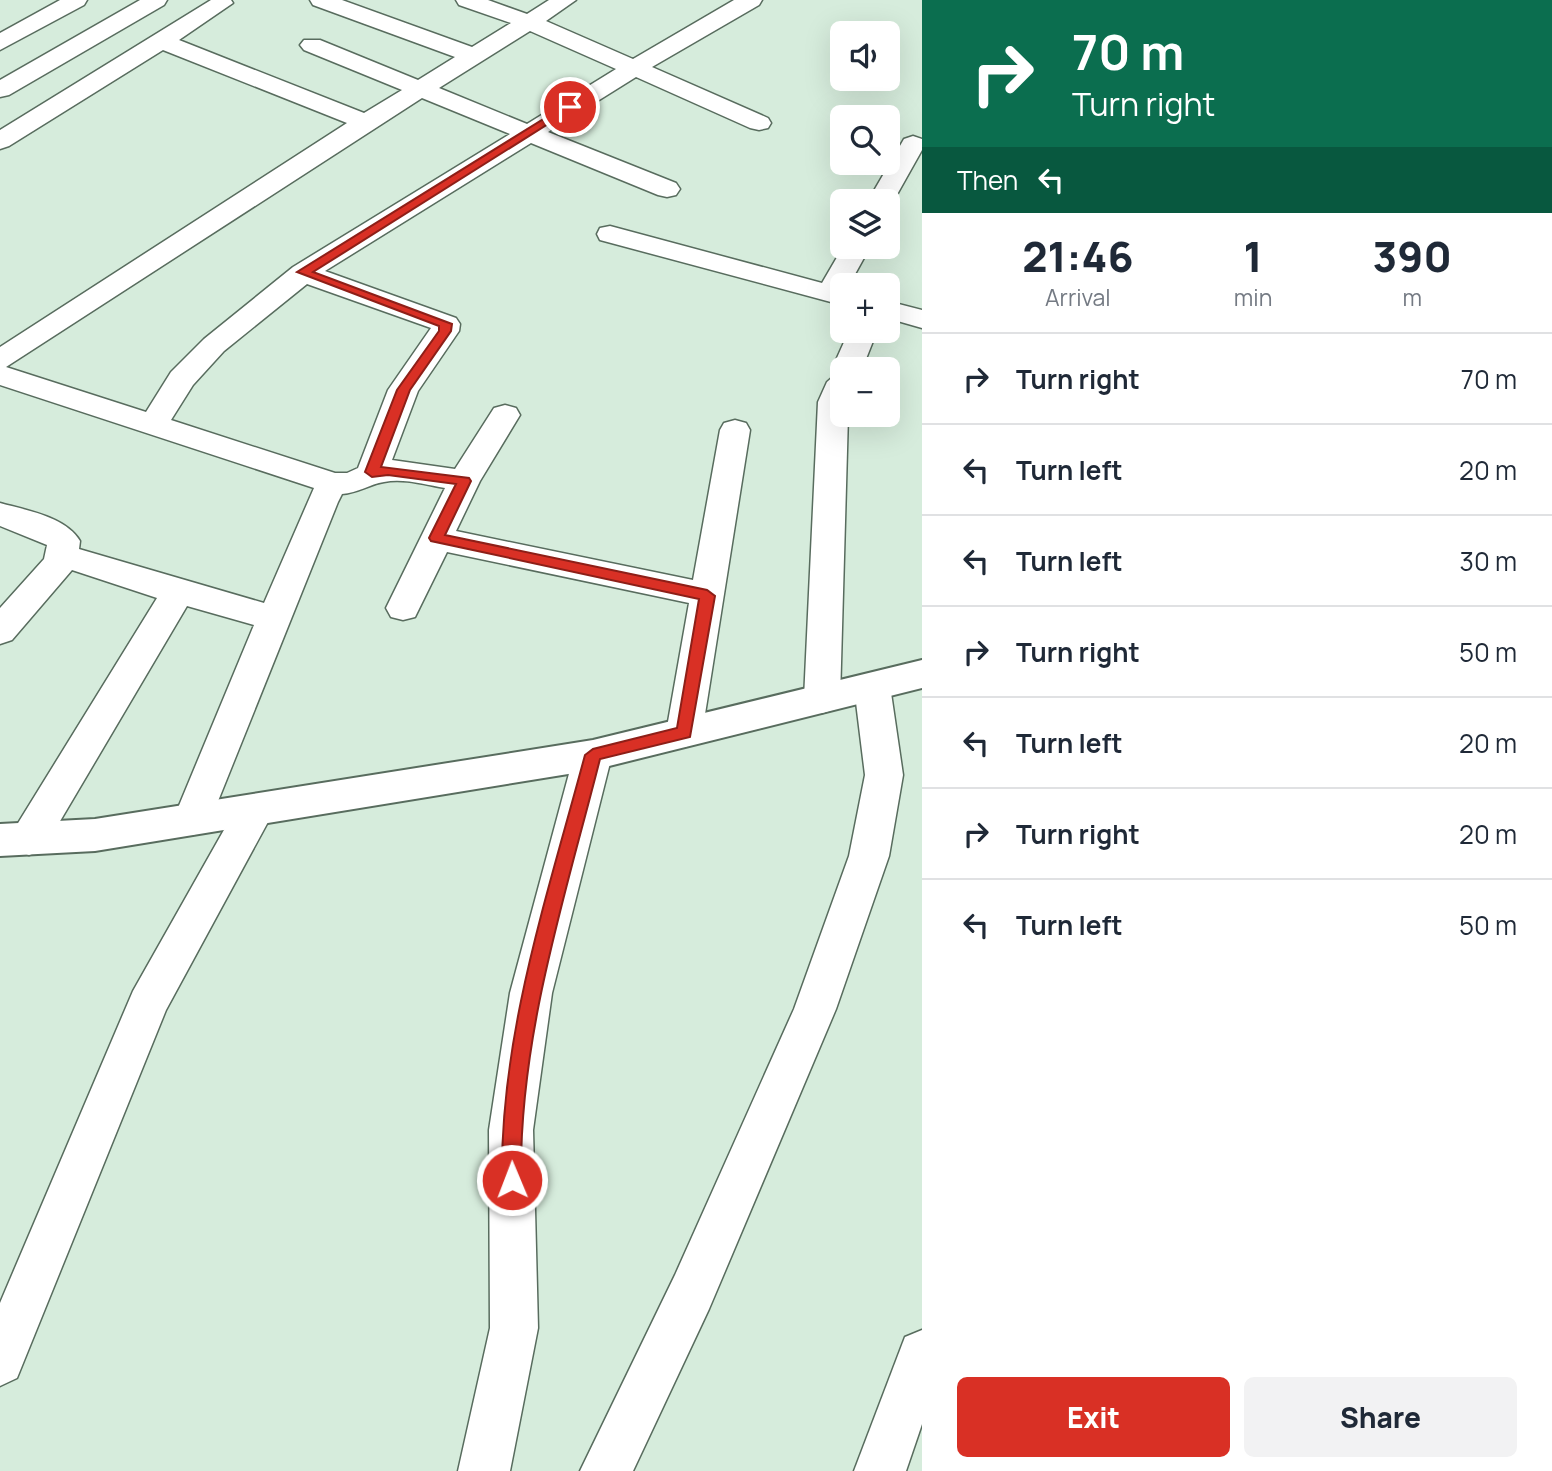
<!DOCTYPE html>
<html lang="en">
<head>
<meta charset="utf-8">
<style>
	:root { --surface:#fff; --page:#f2f2f3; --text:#1f2937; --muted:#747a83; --line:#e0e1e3; --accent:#d93025 }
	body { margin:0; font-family:Manrope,sans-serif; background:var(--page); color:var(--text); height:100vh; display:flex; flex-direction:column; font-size:26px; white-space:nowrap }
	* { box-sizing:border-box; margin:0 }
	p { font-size:23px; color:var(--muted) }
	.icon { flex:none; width:38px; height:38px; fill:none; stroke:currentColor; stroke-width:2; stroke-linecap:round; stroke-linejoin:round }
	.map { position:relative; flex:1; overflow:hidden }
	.drawer { display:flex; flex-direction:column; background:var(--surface); width:630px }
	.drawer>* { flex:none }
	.top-card { background:#0b6e4f; color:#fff; overflow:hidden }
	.fabs { position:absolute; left:830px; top:21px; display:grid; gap:14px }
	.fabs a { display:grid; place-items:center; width:70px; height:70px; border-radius:10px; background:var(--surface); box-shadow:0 7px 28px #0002; font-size:35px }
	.pin { position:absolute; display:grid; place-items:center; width:60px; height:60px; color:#fff; margin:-30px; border:4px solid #fff; border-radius:50%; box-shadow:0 2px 7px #0007 }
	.me { position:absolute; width:77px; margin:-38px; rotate:359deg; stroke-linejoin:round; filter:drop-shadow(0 0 5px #0008) }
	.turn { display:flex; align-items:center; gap:24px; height:147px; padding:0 35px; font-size:32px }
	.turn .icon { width:91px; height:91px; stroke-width:2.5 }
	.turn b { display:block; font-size:49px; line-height:60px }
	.then { display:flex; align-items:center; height:66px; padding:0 35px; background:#0003; gap:14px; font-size:26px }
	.eta { display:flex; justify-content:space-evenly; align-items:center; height:119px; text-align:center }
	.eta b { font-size:42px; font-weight:800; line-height:49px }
	.button { display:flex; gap:14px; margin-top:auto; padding:14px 35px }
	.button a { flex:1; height:80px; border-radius:10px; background:var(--accent); color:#fff; font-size:28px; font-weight:800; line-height:80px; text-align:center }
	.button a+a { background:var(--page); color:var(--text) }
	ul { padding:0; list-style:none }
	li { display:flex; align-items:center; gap:21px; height:91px; padding:0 35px; border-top:2px solid var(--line) }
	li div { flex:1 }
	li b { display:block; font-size:26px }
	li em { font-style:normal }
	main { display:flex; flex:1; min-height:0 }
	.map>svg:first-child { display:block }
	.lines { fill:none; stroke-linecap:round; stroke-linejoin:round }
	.minor-casing { stroke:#586c5e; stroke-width:3 }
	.tertiary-casing { stroke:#586c5e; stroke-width:4 }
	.minor { fill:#fff; fill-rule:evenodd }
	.tertiary { fill:#fff; fill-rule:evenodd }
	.route { fill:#d93025; stroke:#8d1f18; stroke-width:2 }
</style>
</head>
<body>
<main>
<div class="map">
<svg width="922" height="1471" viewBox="0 0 922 1471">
	<rect width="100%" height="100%" fill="#d6ecdc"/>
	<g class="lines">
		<!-- minor casing -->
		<g class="minor-casing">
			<g id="minor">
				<path d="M60,0H87L84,5L0,50V33Z"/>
				<path d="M140,0H167L164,5L9,95L0,97V80Z"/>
				<path d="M211,0H231L233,3L179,40L364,113L402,90L304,50L300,45L304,40H320L418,80L455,57L313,5L310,0H342L472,47L511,23L459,5L456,0H488L527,14L549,0H576L546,21L633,59L734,0H762L759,5L652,67L768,118L771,123L768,128L759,130L750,128L636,77L548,132L676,183L680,189L676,195L667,197L658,195L531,143L325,271L456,318L460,324L459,331L418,391L392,460L455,469L494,408L505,405L516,408L520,415L480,481L456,531L693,580L720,430L724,423L735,420L746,423L750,430L702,733L697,743L684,747L671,743L666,733L689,603L447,552L415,617L403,620L391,617L386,608L445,488C426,485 404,478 384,482C370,484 358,493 342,494L338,502L206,831L192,835L178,831L173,820L254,625L187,606L43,850L29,855L15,850L10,839L15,828L157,598L72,570L12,640L0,644V608L44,559L47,545L0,526V503C26,510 66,517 80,541L79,549L264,603L314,488L0,385V347L347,123L163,50L9,146L0,149V130ZM530,31L616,69L527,124L439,88ZM422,98L510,134L293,267L204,339L171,372L146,412L6,367ZM307,284L431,328L388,390L358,468L347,473H335L171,420L193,385L224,351Z"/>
				<path d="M913,136L922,139V150L890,207H887V201H868L904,139Z"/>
				<path d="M610,226L822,283L843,247H870L849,285H842V305L600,240L597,234L600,228Z"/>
				<path d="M887,301L922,310V328L887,318Z"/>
				<path d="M849,331H877L862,369H842V415H848L840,699L835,709L822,713L809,709L804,699L818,402L827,382L836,374L832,369Z"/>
				<path d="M872,673L885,677L890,686L903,775L889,856L836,1009L709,1309L633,1471H580L675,1275L794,1009L849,856L865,775L854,686L859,677Z"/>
				<path d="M593,741L606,745L612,755L552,993L533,1130L538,1328L510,1471H458L490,1328L489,1130L510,993L574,755L580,745Z"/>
				<path d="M256,794L270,798L275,809L166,1010L17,1378L0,1386V1303L133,991L242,798Z"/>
				<path d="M922,1330V1424L906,1471H854L905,1337Z"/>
			</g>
		</g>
		<!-- tertiary casing -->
		<g class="tertiary-casing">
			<path id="tertiary" d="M922,660V688L593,770L95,851L0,856V824L95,819L593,740Z"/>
		</g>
		<!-- minor -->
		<use href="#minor" class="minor"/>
		<!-- tertiary -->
		<use href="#tertiary" class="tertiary"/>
	</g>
	<!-- route -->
	<path class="route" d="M566,105L575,107L313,272L452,324L451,331L410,390L381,467L469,478L471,481L445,535L707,590L715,596L690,737L600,759C565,897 519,1036 521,1180L518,1186L512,1189L505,1186L502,1180C500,1034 548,894 585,755L593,749L677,728L699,599L431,541L429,538L456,484L388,475L372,477L365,472L397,390L439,331V326L297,272Z"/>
</svg>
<div class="fabs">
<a><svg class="icon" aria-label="sound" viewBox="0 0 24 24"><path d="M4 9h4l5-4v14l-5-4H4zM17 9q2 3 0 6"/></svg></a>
<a><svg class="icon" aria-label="search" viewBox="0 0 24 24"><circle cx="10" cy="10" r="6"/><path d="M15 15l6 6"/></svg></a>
<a><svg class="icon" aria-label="layers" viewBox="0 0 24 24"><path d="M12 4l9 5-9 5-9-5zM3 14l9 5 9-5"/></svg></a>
<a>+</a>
<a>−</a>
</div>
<div class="pin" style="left:570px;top:107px;background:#d93025"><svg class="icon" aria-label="arrive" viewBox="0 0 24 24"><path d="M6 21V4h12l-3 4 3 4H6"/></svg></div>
<svg class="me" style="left:512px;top:1180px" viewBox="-20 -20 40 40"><circle r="17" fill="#d93025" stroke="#fff" stroke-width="3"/><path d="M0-11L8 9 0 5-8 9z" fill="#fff"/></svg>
</div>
<section class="drawer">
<div class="top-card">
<div class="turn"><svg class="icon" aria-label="right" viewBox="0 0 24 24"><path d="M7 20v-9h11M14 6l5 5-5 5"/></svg><div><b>70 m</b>Turn right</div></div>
<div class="then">Then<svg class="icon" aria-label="left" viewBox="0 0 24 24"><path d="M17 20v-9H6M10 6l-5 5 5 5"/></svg></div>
</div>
<div class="eta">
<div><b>21:46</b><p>Arrival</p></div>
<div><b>1</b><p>min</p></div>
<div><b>390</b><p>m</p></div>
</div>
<ul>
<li><svg class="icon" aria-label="right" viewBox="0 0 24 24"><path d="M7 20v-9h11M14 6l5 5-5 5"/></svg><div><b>Turn right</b></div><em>70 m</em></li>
<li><svg class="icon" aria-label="left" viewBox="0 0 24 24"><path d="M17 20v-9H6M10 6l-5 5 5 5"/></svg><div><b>Turn left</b></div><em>20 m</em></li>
<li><svg class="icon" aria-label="left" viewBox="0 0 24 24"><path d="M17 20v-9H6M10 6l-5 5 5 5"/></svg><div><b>Turn left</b></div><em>30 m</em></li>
<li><svg class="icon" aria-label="right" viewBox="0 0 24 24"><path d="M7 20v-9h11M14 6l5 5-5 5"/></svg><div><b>Turn right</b></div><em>50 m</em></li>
<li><svg class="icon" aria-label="left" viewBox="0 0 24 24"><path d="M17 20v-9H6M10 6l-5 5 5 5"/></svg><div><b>Turn left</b></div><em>20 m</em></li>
<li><svg class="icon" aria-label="right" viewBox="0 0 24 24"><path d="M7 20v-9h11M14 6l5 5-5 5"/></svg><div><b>Turn right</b></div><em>20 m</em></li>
<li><svg class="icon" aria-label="left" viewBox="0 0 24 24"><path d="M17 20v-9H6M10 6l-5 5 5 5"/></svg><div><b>Turn left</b></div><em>50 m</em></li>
</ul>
<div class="button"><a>Exit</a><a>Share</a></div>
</section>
</main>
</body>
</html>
